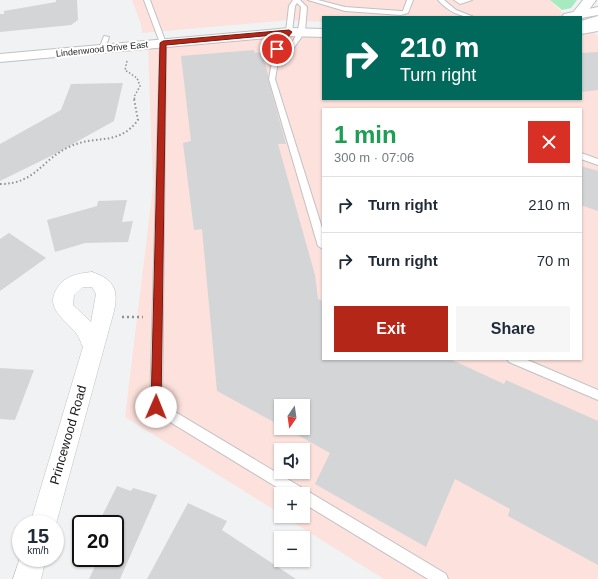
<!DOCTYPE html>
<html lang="en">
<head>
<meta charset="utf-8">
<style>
	:root { --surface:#fff; --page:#f6f6f7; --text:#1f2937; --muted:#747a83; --line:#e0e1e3; --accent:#b42618 }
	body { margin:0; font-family:Arial,sans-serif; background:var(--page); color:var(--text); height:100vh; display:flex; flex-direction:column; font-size:15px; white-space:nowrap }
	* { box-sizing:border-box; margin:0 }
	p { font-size:13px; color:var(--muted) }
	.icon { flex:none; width:22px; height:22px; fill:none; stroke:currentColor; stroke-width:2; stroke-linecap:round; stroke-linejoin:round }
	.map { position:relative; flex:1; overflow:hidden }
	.drawer { position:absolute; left:322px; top:108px; width:260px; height:252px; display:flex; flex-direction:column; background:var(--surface); border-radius:0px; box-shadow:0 1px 3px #0004 }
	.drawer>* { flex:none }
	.banner { position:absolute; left:322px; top:16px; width:260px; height:84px; border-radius:0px; box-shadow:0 1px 3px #0004; background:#00695c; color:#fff; overflow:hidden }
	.needle { width:26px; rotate:193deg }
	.tools { position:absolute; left:274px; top:399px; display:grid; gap:8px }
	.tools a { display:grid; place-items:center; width:36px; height:36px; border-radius:0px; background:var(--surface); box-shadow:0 1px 3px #0004; font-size:20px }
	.speed { position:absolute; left:12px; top:515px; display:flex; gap:8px; font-size:20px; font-weight:700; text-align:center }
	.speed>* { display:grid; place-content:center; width:52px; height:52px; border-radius:50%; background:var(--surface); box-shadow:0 1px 3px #0004; line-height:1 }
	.speed small { font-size:10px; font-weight:400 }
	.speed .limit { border:2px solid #111; border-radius:6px; background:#fff; color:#111 }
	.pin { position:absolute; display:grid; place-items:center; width:34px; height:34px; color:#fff; margin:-17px; border:2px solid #fff; border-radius:50%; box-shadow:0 1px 4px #0007 }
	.me { position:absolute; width:44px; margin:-22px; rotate:1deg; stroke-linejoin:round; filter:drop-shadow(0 0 3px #0008) }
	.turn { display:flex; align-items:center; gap:14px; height:84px; padding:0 12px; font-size:18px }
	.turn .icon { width:52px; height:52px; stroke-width:2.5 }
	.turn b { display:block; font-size:28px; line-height:34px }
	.round { display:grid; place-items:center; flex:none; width:42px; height:42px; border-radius:0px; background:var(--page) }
	.head { display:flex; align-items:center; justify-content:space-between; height:68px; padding:0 12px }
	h1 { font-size:24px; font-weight:600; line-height:30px; color:#1e9e55 }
	.primary-button { display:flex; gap:8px; margin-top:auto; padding:8px 12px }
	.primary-button a { flex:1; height:46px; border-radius:0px; background:var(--accent); color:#fff; font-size:16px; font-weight:600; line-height:46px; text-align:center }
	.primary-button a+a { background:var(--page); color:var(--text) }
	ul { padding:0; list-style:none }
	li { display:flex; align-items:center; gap:12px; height:56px; padding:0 12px; border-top:1px solid var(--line) }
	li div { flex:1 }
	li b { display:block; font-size:15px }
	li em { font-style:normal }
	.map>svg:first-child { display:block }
	.commercial { fill:#fce1dc; fill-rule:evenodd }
	.green { fill:#a8eac0 }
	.building { fill:#d4d5d7 }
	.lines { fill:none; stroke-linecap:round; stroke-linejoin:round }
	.service-casing { stroke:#c0c1c3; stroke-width:2 }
	.minor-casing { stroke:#c0c1c3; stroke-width:1 }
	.tertiary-casing { stroke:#c0c1c3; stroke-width:2 }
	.primary-casing { stroke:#c0c1c3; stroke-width:2 }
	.path-far2 { stroke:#919192; stroke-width:1.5; stroke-dasharray:1.5 2; stroke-linecap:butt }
	.path-far1 { stroke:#919192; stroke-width:2; stroke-dasharray:1.5 2.5; stroke-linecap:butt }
	.path { stroke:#919192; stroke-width:2.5; stroke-dasharray:2 3; stroke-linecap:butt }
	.service { fill:#fff; fill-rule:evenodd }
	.minor { fill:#fff; fill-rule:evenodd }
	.tertiary { fill:#fff; fill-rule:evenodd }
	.primary { fill:#fff; fill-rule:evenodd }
	.route { fill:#b42618; stroke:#751910 }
	.labels { text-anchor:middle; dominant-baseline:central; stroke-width:4; stroke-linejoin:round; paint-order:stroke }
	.far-street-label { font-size:9px; fill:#19191a; stroke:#fff }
	.near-street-label { font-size:13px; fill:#19191a; stroke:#fff }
</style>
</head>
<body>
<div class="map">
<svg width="598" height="579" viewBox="0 0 598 579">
	<rect width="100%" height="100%" fill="#f1f2f3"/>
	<!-- commercial -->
	<g class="commercial">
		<path d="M132,0H550L567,17H323V22L290,20L142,33L141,24Z"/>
		<path d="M587,29L598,36V579H384L283,516H303V494H281V514L125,417L153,187L148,45L323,33V99H581V30ZM323,109H581V359H323ZM281,406H303V428H281ZM281,450H303V472H281Z"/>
	</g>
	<!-- green -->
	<path class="green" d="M550,0H577L571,8L562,10Z"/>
	<!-- building -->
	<g class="building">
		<path d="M56,0H77L78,20L71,25L0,32V14H4V11L56,2Z"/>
		<path d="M254,50L255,53L262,52L268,75V79L286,144H278L315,275L318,299L323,301V359H450L504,384L506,380L598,421V565L508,516L510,509L455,479L426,547L315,484L330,453L285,428H303V406H281V426L217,391L202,229L194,230L183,143L191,141L181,56Z"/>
		<path d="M598,52V90L581,92V53Z"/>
		<path d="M123,83L114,121L53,155L0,181V144L61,110L71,84Z"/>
		<path d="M581,166L598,171V211L581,205Z"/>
		<path d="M127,200L122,222L133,221L128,242L85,243L55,252L47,220L97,206L98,201Z"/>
		<path d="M9,233L46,258L0,291V239Z"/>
		<path d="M0,368L34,370L15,420L0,419Z"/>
		<path d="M117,486L131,491L133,488L157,495L120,579H89L99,558H115V524H98Z"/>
		<path d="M188,503L227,521L222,530L296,579H147Z"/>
	</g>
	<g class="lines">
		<!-- service casing -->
		<g class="service-casing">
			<g id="service">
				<path d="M144,0H150L166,43L162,404L446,574L448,579H428L303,503V494H288L152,411L150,407L160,43Z"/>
				<path d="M293,0H300L307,7L305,32L291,52L278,62L275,79L323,231V249L318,246L269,79L274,49L286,32L289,6ZM297,3L301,7C299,30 298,41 279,55L280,49L292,32L295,6Z"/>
				<path d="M308,0H318L345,7L401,11H403L407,0H413L408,13L401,15L345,11Z"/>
				<path d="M438,0H444L456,10L474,17C459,17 448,11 438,0Z"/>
				<path d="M454,0H472L460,4Z"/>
				<path d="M104,36L109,37L105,49L102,51L99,49Z"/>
				<path d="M581,153L598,159V165L581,159Z"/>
				<path d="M507,359H525L598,390V400L509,362Z"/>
			</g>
		</g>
		<!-- minor casing -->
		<g class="minor-casing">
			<g id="minor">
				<path d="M92,272C113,279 119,289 114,311L56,524L55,526V524H30L83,347C81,343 79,337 76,333C63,317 42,307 60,284C68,275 81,273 92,272ZM83,287H92L96,294L91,322L73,305L74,295Z"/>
				<path d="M21,555V558H46L41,579H13Z"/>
			</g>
		</g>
		<!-- tertiary casing -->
		<g class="tertiary-casing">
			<g id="tertiary">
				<path d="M598,7V15L581,18V17H562L564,14Z"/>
				<path d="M598,23V31L581,34V26Z"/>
				<path d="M289,28L323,29V37L289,36L0,62V54Z"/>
			</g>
		</g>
		<!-- primary casing -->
		<g class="primary-casing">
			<g id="primary">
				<path d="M583,0H596L583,18L573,17L571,15Z"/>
				<path d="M598,16V24L581,29V21Z"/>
			</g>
		</g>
		<!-- path-far2 -->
		<path class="path-far2" d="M127,61L125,70L137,78L140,86L134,97L135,100"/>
		<!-- path-far1 -->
		<path class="path-far1" d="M0,184C36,184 42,159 69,147C95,134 118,147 138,120L134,99"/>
		<!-- path -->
		<path class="path" d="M122,317H143"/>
		<!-- service -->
		<use href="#service" class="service"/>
		<!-- minor -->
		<use href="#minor" class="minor"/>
		<!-- tertiary -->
		<use href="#tertiary" class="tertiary"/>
		<!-- primary -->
		<use href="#primary" class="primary"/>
	</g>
	<!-- route -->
	<path class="route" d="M289,30L292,32L277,51L274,49L285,34L166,45L161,407L160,410L156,412L152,410L151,407L160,43L163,41Z"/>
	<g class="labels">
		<!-- far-street labels -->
		<g class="far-street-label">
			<text transform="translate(102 49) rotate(-6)">Lindenwood Drive East</text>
		</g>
		<!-- near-street labels -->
		<g class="near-street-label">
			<text transform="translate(68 435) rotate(-74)">Princewood Road</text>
		</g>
	</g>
</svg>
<div class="tools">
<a><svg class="needle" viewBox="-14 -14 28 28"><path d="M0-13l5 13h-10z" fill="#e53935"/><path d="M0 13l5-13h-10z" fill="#747a83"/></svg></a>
<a><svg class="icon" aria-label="sound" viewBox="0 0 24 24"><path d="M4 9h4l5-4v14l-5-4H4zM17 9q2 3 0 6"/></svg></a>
<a>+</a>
<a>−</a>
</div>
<div class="speed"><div>15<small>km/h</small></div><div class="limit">20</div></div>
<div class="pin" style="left:277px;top:49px;background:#d93025"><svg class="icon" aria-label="arrive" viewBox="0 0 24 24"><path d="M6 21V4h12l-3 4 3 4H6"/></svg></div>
<svg class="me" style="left:156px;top:407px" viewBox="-20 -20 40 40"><circle r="19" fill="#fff"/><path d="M0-13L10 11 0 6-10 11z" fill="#b42618"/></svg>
<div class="banner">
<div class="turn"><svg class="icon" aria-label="right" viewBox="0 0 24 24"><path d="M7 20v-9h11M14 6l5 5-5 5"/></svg><div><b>210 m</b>Turn right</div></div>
</div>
<section class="drawer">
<div class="head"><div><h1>1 min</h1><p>300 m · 07:06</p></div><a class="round" style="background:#d93025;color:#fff"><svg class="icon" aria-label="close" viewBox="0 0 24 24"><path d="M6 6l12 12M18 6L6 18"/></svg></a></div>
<ul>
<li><svg class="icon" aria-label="right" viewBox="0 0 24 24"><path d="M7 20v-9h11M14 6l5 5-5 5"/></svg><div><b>Turn right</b></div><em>210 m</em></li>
<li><svg class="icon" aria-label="right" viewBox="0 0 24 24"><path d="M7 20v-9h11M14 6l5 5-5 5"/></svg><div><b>Turn right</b></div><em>70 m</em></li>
</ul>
<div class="primary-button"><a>Exit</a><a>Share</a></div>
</section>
</div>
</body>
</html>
